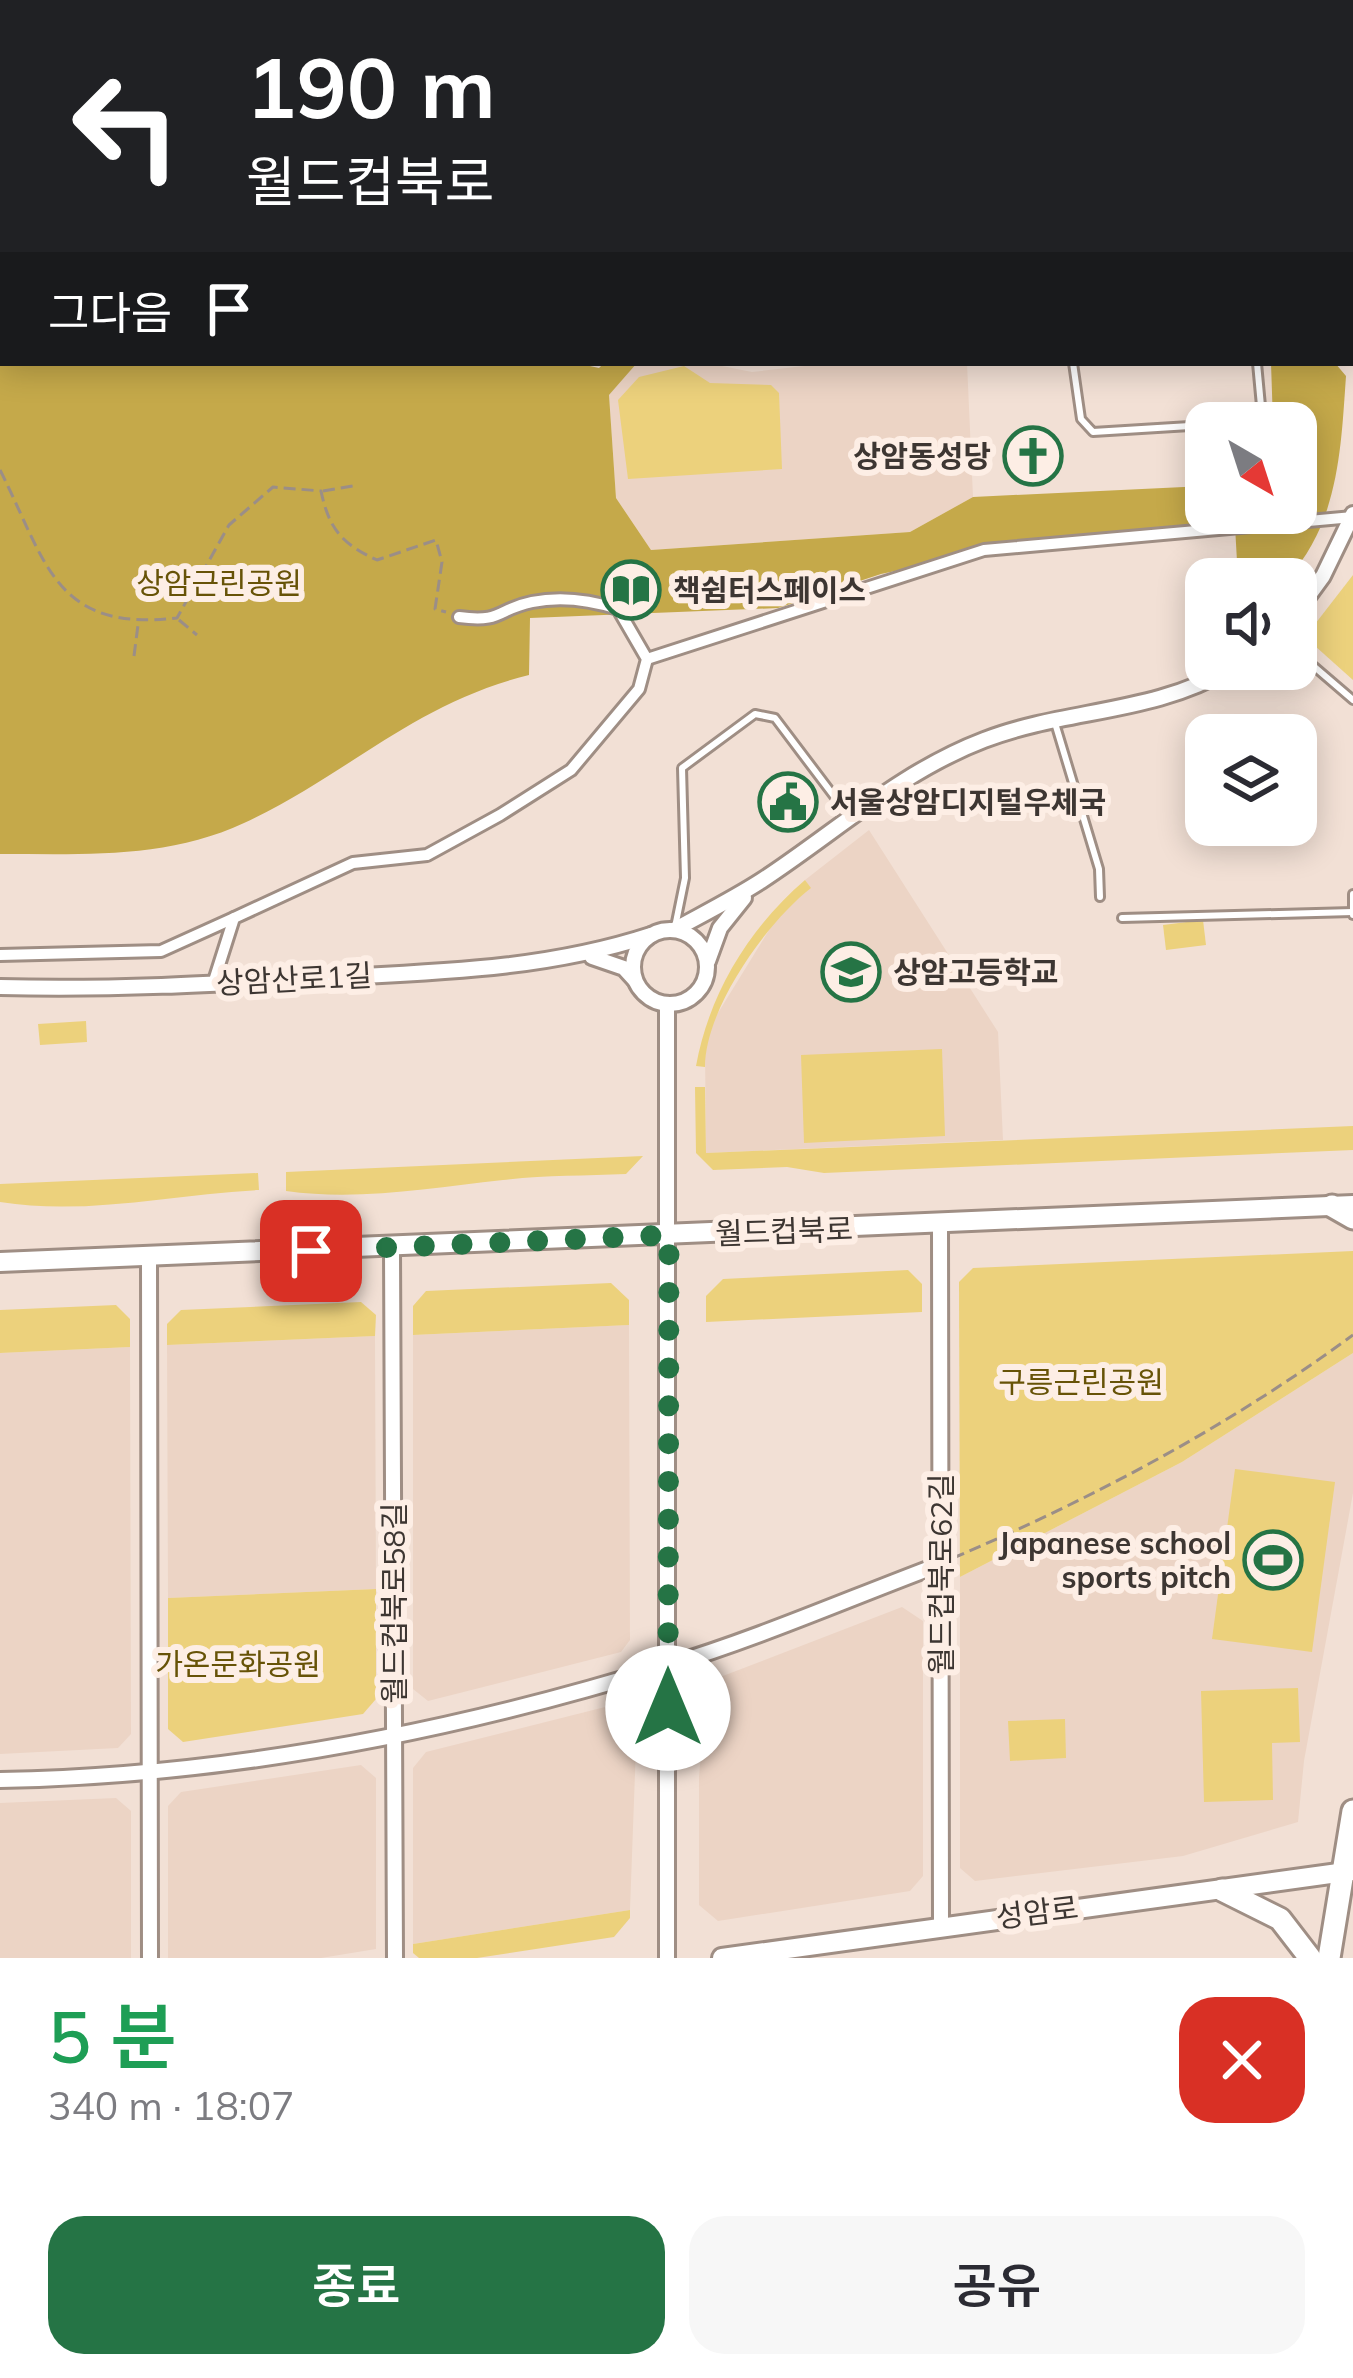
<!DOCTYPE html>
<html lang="ko">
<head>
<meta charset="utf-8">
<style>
	:root { --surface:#fff; --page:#f7f7f7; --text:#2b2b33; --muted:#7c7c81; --accent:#257445 }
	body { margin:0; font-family:Mulish,"Noto Sans KR",sans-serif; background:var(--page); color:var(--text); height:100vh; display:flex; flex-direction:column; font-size:45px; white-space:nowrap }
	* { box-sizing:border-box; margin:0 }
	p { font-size:39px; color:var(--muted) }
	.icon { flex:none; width:66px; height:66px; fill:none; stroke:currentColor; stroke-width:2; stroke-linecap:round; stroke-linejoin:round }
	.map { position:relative; height:1958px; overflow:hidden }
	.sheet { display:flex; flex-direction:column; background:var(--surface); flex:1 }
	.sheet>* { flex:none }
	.banner { position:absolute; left:0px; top:0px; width:1353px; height:366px; box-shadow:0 6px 30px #0003; background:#202124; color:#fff; overflow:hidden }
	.needle { width:78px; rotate:141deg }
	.buttons { position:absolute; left:1185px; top:402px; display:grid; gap:24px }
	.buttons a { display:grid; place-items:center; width:132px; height:132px; border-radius:24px; background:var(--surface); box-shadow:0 6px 30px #0003; font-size:60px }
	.pin { position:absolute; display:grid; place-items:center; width:102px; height:102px; color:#fff; margin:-51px; border-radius:24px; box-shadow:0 6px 18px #0006 }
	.me { position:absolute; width:132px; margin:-66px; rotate:0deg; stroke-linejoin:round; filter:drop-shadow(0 0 9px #0008) }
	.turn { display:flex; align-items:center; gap:42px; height:252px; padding:0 48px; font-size:54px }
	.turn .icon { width:156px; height:156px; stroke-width:2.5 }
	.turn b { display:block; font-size:84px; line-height:102px }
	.then { display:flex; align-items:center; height:114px; padding:0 48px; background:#0003; gap:24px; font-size:45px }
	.round { display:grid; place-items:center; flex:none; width:126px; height:126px; border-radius:36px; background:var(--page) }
	.head { display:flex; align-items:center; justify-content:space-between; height:204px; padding:0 48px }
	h1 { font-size:72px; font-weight:600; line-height:90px; color:#1e9e55 }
	.action { display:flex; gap:24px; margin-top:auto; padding:24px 48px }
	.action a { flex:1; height:138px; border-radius:36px; background:var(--accent); color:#fff; font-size:48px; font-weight:600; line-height:138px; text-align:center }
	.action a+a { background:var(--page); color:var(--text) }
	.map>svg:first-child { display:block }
	.built { fill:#ecd4c5 }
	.green { fill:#ecd17c }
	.forest { fill:#c5a94a }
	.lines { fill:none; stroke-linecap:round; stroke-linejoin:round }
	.service-casing { stroke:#9f8e84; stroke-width:12 }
	.pedestrian-casing { stroke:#9f8e84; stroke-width:16 }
	.minor-casing { stroke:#9f8e84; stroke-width:20 }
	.secondary-casing { stroke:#9f8e84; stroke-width:24 }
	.primary-casing { stroke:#9f8e84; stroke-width:27 }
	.path { stroke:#9b8e87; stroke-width:3; stroke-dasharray:12 6; stroke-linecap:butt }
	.service { stroke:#fff; stroke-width:6 }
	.pedestrian { stroke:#fff; stroke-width:10 }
	.minor { stroke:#fff; stroke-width:14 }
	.secondary { stroke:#fff; stroke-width:18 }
	.primary { stroke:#fff; stroke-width:21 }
	.route { stroke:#257445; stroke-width:21; stroke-dasharray:0 37.8 }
	.labels { text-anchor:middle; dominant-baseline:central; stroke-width:12; stroke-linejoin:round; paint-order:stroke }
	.poi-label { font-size:30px; font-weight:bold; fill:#3d3632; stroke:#fdeee5; text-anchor:start }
	.park-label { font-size:30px; fill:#675307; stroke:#fdeee5 }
	.street-label { font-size:30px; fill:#3d3632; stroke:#fdeee5 }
</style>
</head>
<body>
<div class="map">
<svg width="1353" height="1958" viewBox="0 0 1353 1958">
	<rect width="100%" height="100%" fill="#f2e0d5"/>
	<!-- built -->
	<g class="built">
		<path d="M638,0H1353V256L1350,3Z"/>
		<path d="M637,363H707L752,372L831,363H967L973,497L910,532L651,550L616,498L609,395Z"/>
		<path d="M869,830L998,1032L1003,1140L706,1153L705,1049L713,1021L777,917L810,888L805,880Z"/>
		<path d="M629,1325L630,1640L621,1652L428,1701L413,1689V1335Z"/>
		<path d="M375,1336L376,1589L168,1598L167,1345Z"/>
		<path d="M130,1347L131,1734L118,1748L0,1754V1353Z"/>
		<path d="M1353,1353V1493L1304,1761L1298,1822L1183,1856L975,1881L960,1868V1577L1182,1462Z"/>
		<path d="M902,1607L923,1621V1876L910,1891L718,1921L699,1905V1777L706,1690L715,1679Z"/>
		<path d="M617,1704L637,1719L630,1910L413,1944V1768L426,1752Z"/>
		<path d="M361,1765L376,1778V1949L321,1958H168V1806L181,1792Z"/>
		<path d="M116,1798L131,1811V1958H0V1803Z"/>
	</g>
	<!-- green -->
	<g class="green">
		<path d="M684,366L710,383L771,385L779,393L782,469L628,479L618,400L639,377Z"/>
		<path d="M1353,575V680L1305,637Z"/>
		<path d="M805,880L811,888C766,923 705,1009 705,1067L696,1066C709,994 749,928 805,880Z"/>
		<path d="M1203,920L1206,945L1166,950L1163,925Z"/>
		<path d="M86,1021L87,1042L40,1045L38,1024Z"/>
		<path d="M942,1049L945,1136L804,1143L801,1055Z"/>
		<path d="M695,1087H705L706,1153L1353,1126V1150L824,1173L787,1167L713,1170L696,1153Z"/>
		<path d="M643,1156L626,1174C585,1176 543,1175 503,1180C431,1188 358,1201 286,1191V1172Z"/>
		<path d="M258,1173L259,1190C173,1194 86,1216 0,1202V1184Z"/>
		<path d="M1353,1251V1353L1182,1462L960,1577L959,1282L973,1268Z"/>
		<path d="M908,1270L922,1284V1312L706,1322V1296L723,1279Z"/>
		<path d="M611,1283L629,1300V1325L413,1335V1306L426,1291Z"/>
		<path d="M361,1302L376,1315L375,1336L167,1345V1324L181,1310Z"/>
		<path d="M116,1305L130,1319V1347L0,1353V1310Z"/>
		<path d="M1235,1469L1335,1482L1312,1652L1212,1639Z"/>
		<path d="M376,1589V1699L363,1714L183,1742L168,1729V1598Z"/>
		<path d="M1298,1688L1300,1742L1272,1743L1273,1800L1204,1802L1201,1691Z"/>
		<path d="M1065,1719L1066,1758L1010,1761L1008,1721Z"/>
		<path d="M630,1910V1918L614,1937L477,1958H419L413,1953V1944Z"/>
	</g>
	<!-- forest -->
	<path class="forest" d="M0,0H50L3,3V363H576L599,368L604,363H637L609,395L616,498L651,550L910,532L973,497L1205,486L1204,437L1206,513H1296V423H1273L1271,363H1335L1346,376C1341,448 1339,523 1287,579H1238L1235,526L1027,543L881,574L778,608L530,618L529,675C412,704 348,775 244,823C167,859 83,854 0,854Z"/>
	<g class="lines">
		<!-- service casing -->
		<g class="service-casing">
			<g id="service">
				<path d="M1073,363L1081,419L1093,432L1206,425"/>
				<path d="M1241,423H1249L1261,406L1257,363"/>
				<path d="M1296,651L1353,700"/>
				<path d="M1055,723L1099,869L1100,897"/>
				<path d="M1353,915V894"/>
				<path d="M1122,918L1353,912"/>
				<path d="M675,927L685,878L682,768L755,714L775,718L849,816"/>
			</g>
		</g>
		<!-- pedestrian casing -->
		<g class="pedestrian-casing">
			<g id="pedestrian">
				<path d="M647,659L984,550L1353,517"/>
				<path d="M0,955L161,951L234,918"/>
				<path d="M213,984L234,918L353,863L427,855L500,815L571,770L639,689L647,659L618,609C590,600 561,596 532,602C497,609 503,623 459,617"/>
			</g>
		</g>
		<!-- minor casing -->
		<g class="minor-casing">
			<g id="minor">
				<path d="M618,0V3"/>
				<path d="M1106,0L1107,3"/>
				<path d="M1169,0L1170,3"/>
				<path d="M1341,0L1342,3"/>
				<path d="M1350,69L1353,93"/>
				<path d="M1350,301L1353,299"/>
				<path d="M1350,341L1353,345"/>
				<path d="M1296,613L1323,576L1353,514"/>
				<circle cx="670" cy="967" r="37"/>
				<path d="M674,930C703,914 733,899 761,881C836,832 900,772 984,740C1064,709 1154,714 1229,669"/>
				<path d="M592,957L624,968L634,979"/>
				<path d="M708,961L720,928L744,898"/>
				<path d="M0,987C108,990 216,984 323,978C436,972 544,970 651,935"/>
				<path d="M940,1224L941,1924"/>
				<path d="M392,1248L395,1958"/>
				<path d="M149,1257L150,1958"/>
				<path d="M0,1780C224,1776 452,1732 666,1666C759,1638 850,1598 941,1564"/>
				<path d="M667,1958V1005"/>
			</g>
		</g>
		<!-- secondary casing -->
		<g class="secondary-casing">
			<g id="secondary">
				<path d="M0,1262L1353,1205"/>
				<path d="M722,1958L1353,1871"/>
			</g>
		</g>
		<!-- primary casing -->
		<g class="primary-casing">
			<g id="primary">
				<path d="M1332,1206L1353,1218"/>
				<path d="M1222,1890L1280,1919L1310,1958"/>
				<path d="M1329,1958L1353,1811"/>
			</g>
		</g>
		<!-- path -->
		<g class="path">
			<path d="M0,470C47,563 54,632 177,618L229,525L273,487L321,491C329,529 342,544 377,560L436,540L442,562L435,609L446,612"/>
			<path d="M323,491L353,486"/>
			<path d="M179,620L197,635"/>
			<path d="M134,656L138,625"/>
			<path d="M953,1558C1094,1498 1229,1426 1353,1335"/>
		</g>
		<!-- service -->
		<use href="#service" class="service"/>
		<!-- pedestrian -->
		<use href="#pedestrian" class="pedestrian"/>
		<!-- minor -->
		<use href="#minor" class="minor"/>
		<!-- secondary -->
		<use href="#secondary" class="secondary"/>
		<!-- primary -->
		<use href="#primary" class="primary"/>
	</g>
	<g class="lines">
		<!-- route -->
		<path class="route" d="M311,1251L669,1235L668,1708"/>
	</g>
	<!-- icons -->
	<defs>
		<g id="church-ring" transform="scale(3)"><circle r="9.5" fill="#fdeee5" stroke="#257445" stroke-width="1.5"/><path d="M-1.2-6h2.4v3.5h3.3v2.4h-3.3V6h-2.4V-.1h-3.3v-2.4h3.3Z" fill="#257445"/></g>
		<g id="library-ring" transform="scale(3)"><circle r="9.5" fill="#fdeee5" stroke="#257445" stroke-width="1.5"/><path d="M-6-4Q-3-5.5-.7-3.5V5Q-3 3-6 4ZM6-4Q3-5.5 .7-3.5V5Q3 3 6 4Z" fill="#257445"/></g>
		<g id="civic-ring" transform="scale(3)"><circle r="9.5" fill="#fdeee5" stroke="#257445" stroke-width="1.5"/><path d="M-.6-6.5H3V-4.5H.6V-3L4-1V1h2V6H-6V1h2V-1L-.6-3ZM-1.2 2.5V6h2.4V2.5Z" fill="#257445"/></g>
		<g id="school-ring" transform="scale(3)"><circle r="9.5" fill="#fdeee5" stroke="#257445" stroke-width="1.5"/><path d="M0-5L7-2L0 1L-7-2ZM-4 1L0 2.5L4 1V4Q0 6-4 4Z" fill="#257445"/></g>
		<g id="stadium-ring" transform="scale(3)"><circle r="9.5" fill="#fdeee5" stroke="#257445" stroke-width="1.5"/><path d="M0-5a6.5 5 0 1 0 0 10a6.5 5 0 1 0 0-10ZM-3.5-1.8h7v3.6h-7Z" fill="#257445"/></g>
	</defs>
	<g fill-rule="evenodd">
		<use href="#church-ring" x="1033" y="456"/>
		<use href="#library-ring" x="631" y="590"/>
		<use href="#civic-ring" x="788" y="802"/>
		<use href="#school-ring" x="851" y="972"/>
		<use href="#stadium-ring" x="1273" y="1560"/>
	</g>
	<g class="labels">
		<!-- poi labels -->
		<g class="poi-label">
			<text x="991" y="456" text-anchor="end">상암동성당</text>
			<text x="673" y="590">책쉼터스페이스</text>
			<text x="830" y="802">서울상암디지털우체국</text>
			<text x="893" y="972">상암고등학교</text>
			<text x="1231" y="1543" text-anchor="end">Japanese school<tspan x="1231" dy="34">sports pitch</tspan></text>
		</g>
		<!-- park labels -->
		<g class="park-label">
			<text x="219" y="583">상암근린공원</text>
			<text x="1081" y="1382">구릉근린공원</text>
			<text x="238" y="1664">가온문화공원</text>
		</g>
		<!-- street labels -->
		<g class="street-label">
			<text transform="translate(294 979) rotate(-3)">상암산로1길</text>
			<text transform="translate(784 1231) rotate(-2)">월드컵북로</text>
			<text transform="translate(941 1574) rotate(-90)">월드컵북로62길</text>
			<text transform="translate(394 1603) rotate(-90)">월드컵북로58길</text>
			<text transform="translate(1037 1912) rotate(-7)">성암로</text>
		</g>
	</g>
</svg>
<div class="buttons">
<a><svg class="needle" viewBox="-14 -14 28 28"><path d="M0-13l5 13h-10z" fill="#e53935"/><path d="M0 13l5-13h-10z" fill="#7c7c81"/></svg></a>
<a><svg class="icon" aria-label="sound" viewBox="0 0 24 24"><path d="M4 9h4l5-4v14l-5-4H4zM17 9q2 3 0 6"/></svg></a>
<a><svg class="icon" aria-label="layers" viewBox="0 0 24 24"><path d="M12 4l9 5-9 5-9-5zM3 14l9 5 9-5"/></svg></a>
</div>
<div class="pin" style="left:311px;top:1251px;background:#d93025"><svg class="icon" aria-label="arrive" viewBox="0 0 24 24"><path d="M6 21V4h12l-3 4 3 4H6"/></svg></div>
<svg class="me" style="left:668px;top:1708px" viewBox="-20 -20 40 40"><circle r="19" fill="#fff"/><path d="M0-13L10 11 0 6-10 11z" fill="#257445"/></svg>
<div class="banner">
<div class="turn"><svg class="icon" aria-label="left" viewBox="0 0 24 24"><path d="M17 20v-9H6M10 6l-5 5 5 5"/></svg><div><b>190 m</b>월드컵북로</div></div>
<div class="then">그다음<svg class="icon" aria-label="arrive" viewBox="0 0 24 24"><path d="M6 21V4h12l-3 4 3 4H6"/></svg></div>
</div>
</div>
<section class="sheet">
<div class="head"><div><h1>5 분</h1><p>340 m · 18:07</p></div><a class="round" style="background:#d93025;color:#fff"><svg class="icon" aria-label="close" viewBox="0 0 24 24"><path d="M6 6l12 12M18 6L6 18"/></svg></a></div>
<div class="action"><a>종료</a><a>공유</a></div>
</section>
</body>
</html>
